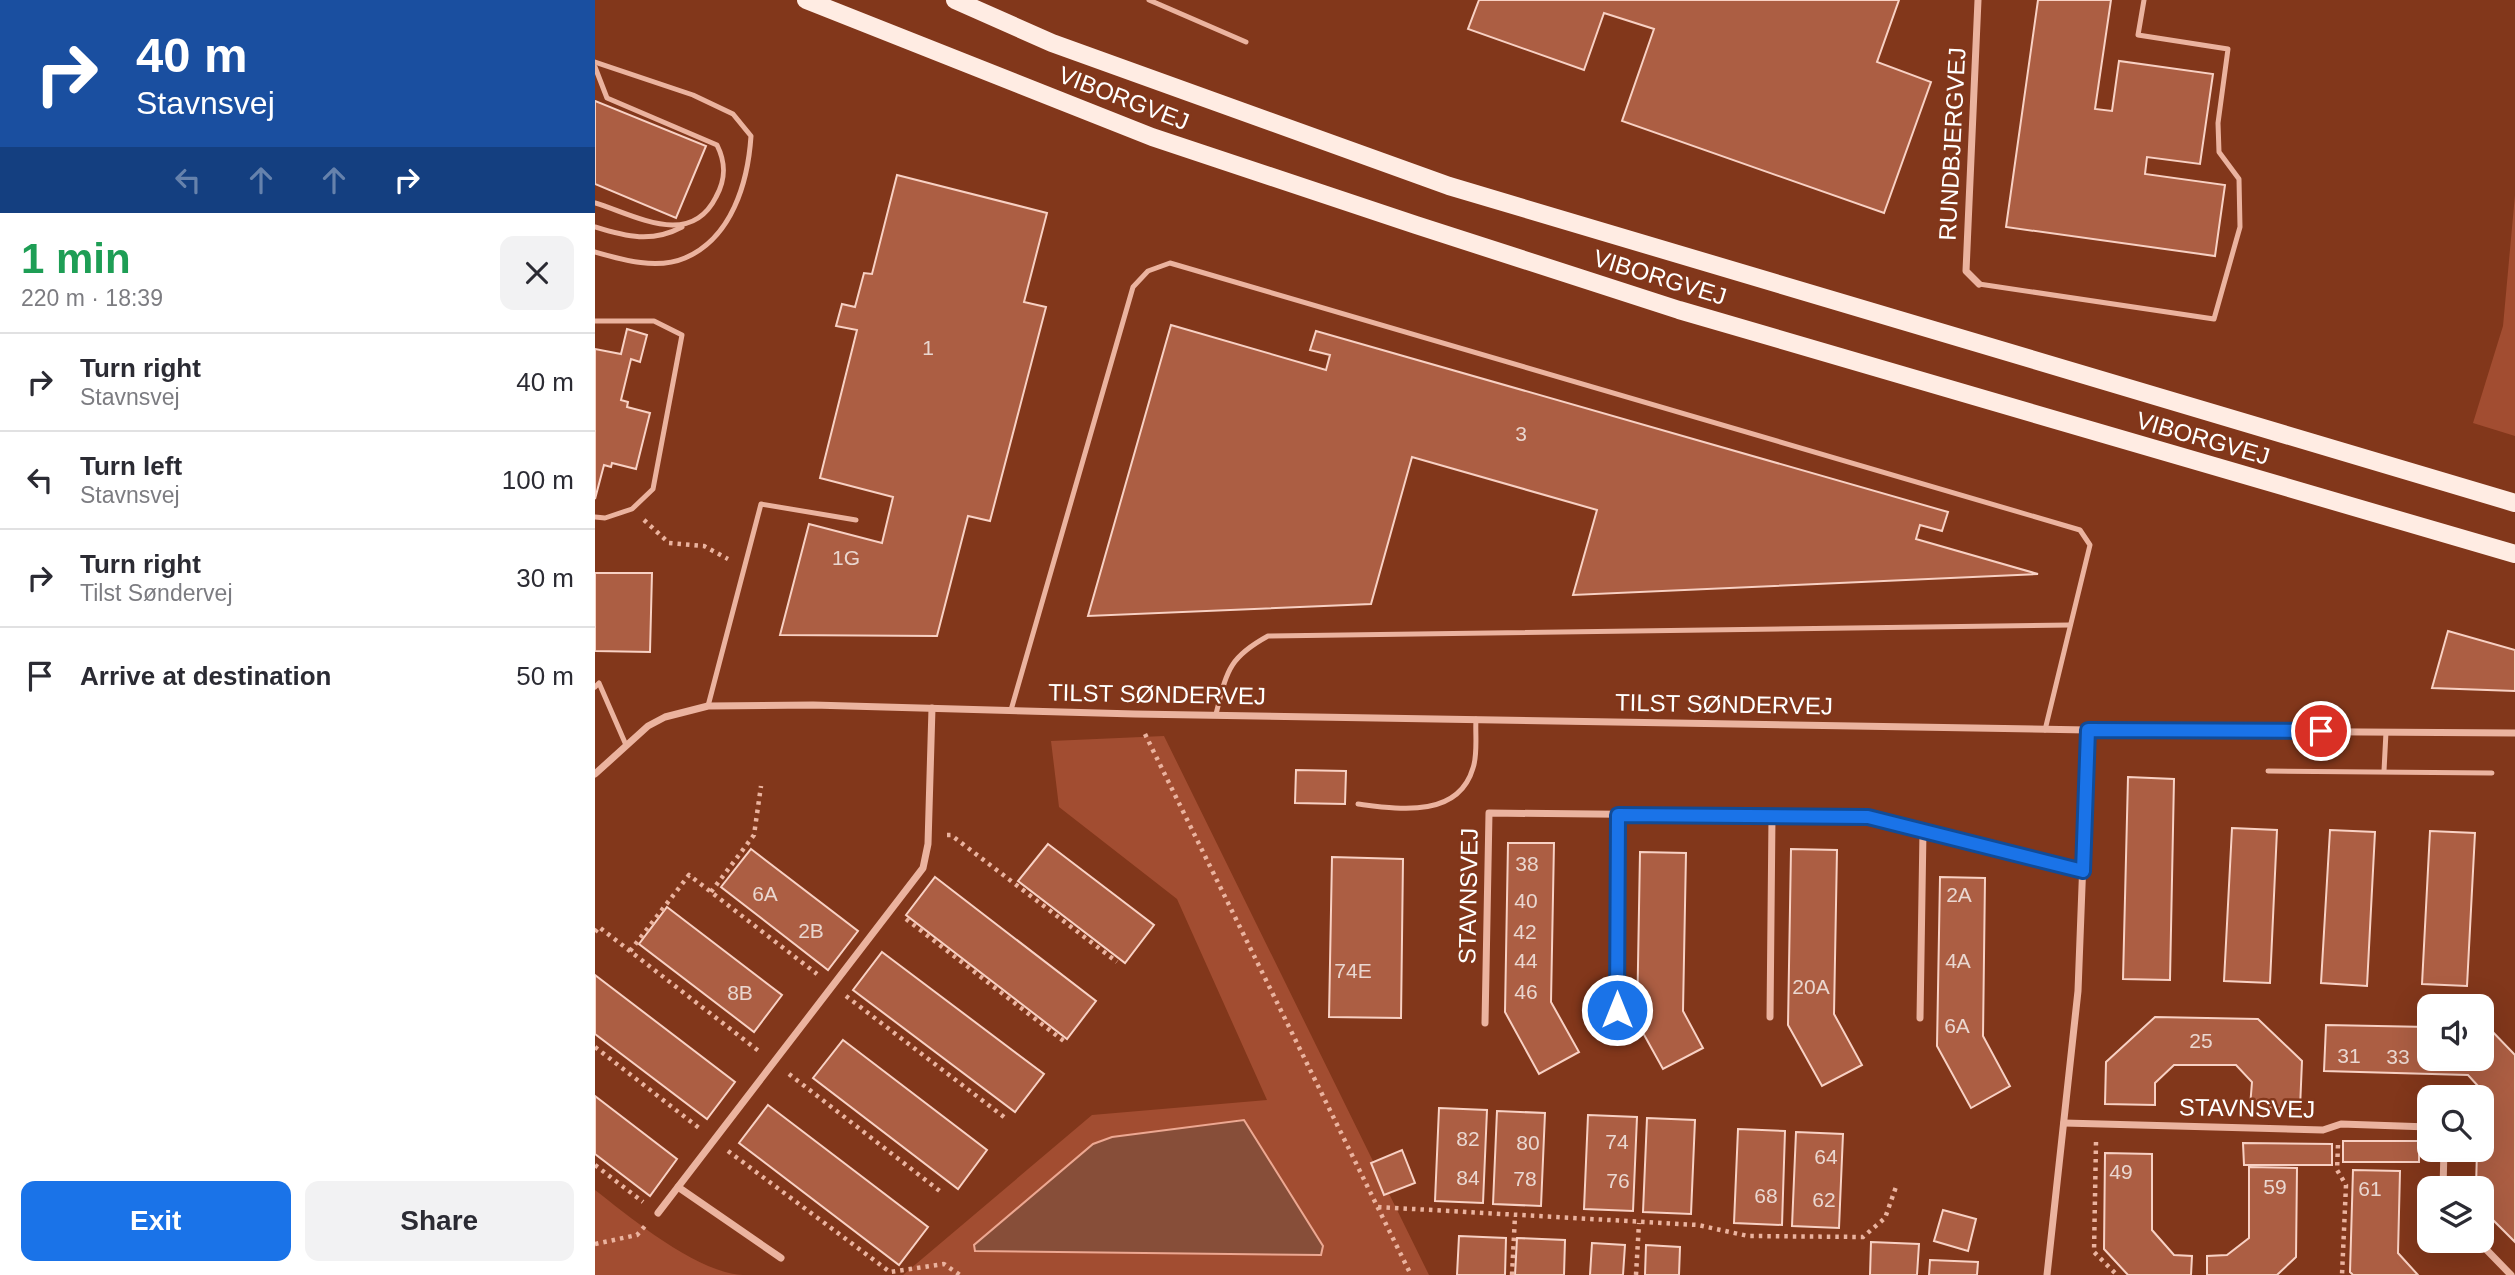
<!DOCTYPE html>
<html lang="en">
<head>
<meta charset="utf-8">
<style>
	:root { --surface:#fff; --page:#f2f2f3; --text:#2b2b33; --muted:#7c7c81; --line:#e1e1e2; --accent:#1a73e8 }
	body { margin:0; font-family:Arial,sans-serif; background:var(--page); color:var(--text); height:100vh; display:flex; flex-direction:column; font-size:26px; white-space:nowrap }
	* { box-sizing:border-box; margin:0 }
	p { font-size:23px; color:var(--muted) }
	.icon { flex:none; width:38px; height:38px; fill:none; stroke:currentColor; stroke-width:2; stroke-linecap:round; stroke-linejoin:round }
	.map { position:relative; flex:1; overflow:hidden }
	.side { display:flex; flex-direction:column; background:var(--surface); width:595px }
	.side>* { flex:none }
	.top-card { background:#1a4fa0; color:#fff; overflow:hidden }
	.fabs { position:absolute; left:1822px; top:994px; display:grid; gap:14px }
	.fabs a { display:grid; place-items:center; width:77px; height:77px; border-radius:14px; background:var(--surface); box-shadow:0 7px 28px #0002; font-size:35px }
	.pin { position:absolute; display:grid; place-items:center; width:60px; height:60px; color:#fff; margin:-30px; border:4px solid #fff; border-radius:50%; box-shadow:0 2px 7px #0007 }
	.me { position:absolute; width:77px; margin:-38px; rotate:0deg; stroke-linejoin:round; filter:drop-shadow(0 0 5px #0008) }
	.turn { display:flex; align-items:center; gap:24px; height:147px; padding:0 21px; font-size:32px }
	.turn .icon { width:91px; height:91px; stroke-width:2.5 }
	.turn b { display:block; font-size:49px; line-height:60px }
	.lanes { display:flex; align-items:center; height:66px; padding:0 21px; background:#0003; justify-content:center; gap:35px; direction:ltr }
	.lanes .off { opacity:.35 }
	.round { display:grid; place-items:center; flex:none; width:74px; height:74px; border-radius:14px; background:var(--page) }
	.summary { display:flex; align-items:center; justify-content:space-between; height:119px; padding:0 21px }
	h1 { font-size:42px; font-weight:700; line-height:52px; color:#1e9e55 }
	.action { display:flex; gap:14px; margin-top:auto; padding:14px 21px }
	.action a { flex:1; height:80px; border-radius:14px; background:var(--accent); color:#fff; font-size:28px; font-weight:700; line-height:80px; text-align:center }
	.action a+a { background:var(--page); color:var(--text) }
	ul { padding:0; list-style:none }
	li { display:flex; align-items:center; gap:21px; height:98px; padding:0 21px; border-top:2px solid var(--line) }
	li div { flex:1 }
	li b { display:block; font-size:26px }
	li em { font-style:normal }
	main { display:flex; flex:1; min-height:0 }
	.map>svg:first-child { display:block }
	.green { fill:#a24d31 }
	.water { fill:#874e39; stroke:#eda892; stroke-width:2 }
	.building { fill:#ac5e43; stroke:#f8d1c4; stroke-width:2 }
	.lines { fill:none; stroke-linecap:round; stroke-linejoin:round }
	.path { stroke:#ebb39f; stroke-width:4.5; stroke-dasharray:3.5 5; stroke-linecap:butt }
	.service { stroke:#ebb39f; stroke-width:5 }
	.minor { stroke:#ebb39f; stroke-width:7 }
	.primary { stroke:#ffece3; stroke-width:18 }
	.route-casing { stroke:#114b97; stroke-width:18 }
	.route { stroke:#1a73e8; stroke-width:12 }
	.labels { text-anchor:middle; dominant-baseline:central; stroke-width:5; stroke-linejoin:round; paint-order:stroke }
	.number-label { font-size:21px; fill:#ead7d0 }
	.street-label { font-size:24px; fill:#fff; stroke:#82371b }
</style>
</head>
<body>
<main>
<section class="side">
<div class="top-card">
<div class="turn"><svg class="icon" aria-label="right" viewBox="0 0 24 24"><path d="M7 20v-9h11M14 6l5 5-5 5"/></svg><div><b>40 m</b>Stavnsvej</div></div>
<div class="lanes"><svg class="icon off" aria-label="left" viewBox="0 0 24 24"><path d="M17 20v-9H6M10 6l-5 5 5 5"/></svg><svg class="icon off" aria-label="ahead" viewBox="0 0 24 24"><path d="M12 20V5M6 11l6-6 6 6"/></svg><svg class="icon off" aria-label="ahead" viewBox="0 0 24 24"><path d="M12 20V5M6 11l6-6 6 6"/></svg><svg class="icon" aria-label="right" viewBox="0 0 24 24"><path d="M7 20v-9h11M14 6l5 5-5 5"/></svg></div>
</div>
<div class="summary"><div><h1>1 min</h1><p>220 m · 18:39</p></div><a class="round"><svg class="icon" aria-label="close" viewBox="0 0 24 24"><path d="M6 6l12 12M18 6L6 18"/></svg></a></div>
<ul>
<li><svg class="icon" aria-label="right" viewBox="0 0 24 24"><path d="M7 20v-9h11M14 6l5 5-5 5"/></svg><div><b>Turn right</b><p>Stavnsvej</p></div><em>40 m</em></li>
<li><svg class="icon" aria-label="left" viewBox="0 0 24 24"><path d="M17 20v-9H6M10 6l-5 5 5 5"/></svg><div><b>Turn left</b><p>Stavnsvej</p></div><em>100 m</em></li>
<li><svg class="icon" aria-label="right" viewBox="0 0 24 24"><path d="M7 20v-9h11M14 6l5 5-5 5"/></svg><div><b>Turn right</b><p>Tilst Søndervej</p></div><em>30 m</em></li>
<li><svg class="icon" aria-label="arrive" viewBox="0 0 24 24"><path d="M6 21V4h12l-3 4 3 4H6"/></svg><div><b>Arrive at destination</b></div><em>50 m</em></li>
</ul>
<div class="action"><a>Exit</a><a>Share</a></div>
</section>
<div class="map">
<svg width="1920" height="1275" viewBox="0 0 1920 1275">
	<rect width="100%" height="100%" fill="#82371b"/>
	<!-- green -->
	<g class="green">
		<path d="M1920,195V436L1878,423L1908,326Z"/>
		<path d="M569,736L834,1275H308L497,1115L672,1100L582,899L464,807L456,741Z"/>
		<path d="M0,1190C36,1218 102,1273 148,1275H0Z"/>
	</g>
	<!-- water -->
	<path class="water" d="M649,1120L728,1246L726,1255L380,1251L379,1245L498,1144L517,1137Z"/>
	<!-- building -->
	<g class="building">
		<path d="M884,0H1304L1282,62L1336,82L1289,213L1027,121L1059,29L1009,13L989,70L873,29Z"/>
		<path d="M1443,0H1516L1500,109L1517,111L1524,61L1618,74L1605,164L1552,157L1550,174L1630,185L1620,256L1411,227Z"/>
		<path d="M0,101L111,146L81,218L0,184Z"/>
		<path d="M302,175L452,213L429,302L451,307L395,521L373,516L342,636L185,635L214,524L287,543L298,497L225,478L262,330L241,326L247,304L260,307L269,273L277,274Z"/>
		<path d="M576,325L731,370L735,355L715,350L721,331L1353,512L1347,531L1325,525L1321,539L1443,574L978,595L1002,510L817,457L776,604L493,616Z"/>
		<path d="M32,329L52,335L45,362L36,359L26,400L33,402L32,407L55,413L41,469L17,463L16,467L9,465L0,499V349L26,354Z"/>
		<path d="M0,573H57L55,652L0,651Z"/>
		<path d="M1853,631L1920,650V691L1837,688Z"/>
		<path d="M701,770L751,771L750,804L700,803Z"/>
		<path d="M1533,777L1579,779L1575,980L1528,979Z"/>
		<path d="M1637,828L1682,830L1675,983L1629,981Z"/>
		<path d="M1735,830L1780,832L1772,986L1726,983Z"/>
		<path d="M1835,831L1880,833L1872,986L1827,984Z"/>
		<path d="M913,843H959L956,1002L984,1052L944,1074L910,1012Z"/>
		<path d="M453,844L559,925L530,963L423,881Z"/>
		<path d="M156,849L263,931L233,970L126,887Z"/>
		<path d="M1196,849L1242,850L1239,1014L1267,1065L1227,1086L1193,1025Z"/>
		<path d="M1045,852L1091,853L1088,1011L1108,1048L1068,1069L1042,1022Z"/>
		<path d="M737,857L808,859L806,1018L734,1017Z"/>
		<path d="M340,877L501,1001L472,1039L311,915Z"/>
		<path d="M1345,877L1390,878L1388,1036L1415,1086L1376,1108L1342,1046Z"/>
		<path d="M72,907L187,995L159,1032L44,944Z"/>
		<path d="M287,952L449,1074L420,1112L258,990Z"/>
		<path d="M0,975L140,1082L112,1119L0,1034Z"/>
		<path d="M1560,1017L1663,1019L1707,1061L1705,1108L1655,1107L1657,1082L1641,1065H1579L1560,1083V1105L1510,1104L1511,1062Z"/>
		<path d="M1731,1025L1834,1027V1059H1886V1028H1894L1920,1055V1242L1886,1208V1188H1881L1882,1150H1886V1097H1883V1086L1873,1075L1729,1071Z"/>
		<path d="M248,1040L392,1150L363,1189L218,1078Z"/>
		<path d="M0,1096L82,1159L55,1196L0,1154Z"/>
		<path d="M173,1105L333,1227L304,1265L144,1143Z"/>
		<path d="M844,1108L892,1110L888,1203L840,1201Z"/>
		<path d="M902,1111L950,1113L946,1206L898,1204Z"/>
		<path d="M993,1115L1042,1117L1038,1211L989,1209Z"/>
		<path d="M1052,1118L1100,1120L1096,1214L1048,1212Z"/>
		<path d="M1143,1129L1190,1131L1187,1225L1139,1223Z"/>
		<path d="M1201,1132L1248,1134L1244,1228L1197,1226Z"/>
		<rect x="1748" y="1141" width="76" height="21"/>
		<path d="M1648,1143L1737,1144V1165H1649Z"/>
		<path d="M807,1150L820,1183L789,1195L776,1163Z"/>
		<path d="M1510,1153L1557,1154V1230L1579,1255L1597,1256L1596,1275H1533L1509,1249Z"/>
		<path d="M1654,1167L1702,1168L1701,1257L1682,1275H1612V1256L1632,1255L1654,1238Z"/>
		<path d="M1758,1170L1805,1171L1803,1253L1823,1275H1758L1755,1272Z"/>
		<path d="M1348,1210L1381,1219L1373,1251L1339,1241Z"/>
		<path d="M864,1236L911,1238L910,1275H862Z"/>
		<path d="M922,1238L970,1240L969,1275H920Z"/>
		<path d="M1276,1242L1324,1244L1322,1275H1275Z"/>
		<path d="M997,1243L1030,1245L1028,1275H995Z"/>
		<path d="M1051,1245L1085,1247L1084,1275H1050Z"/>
		<path d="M1335,1260L1383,1262L1382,1275H1334Z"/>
	</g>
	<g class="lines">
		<!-- path -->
		<g class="path">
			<path d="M49,520L74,543L109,546L133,559"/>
			<path d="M550,734L816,1275"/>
			<path d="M352,835H356L522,962"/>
			<path d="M116,892L159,835L166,786"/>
			<path d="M311,919L470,1042"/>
			<path d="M0,932L4,927L165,1052"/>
			<path d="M35,951L94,875L222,974"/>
			<path d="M251,996L409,1117"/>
			<path d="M0,1047L104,1128"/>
			<path d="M194,1074L346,1192"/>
			<path d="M1501,1142L1499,1252L1522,1275"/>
			<path d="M1743,1145L1742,1170L1751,1185L1747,1275"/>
			<path d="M133,1151L295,1272L349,1264L365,1275"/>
			<path d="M0,1165L48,1202"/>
			<path d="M783,1207L1103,1225L1153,1236L1268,1237L1290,1218L1302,1184"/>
			<path d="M0,1244L42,1235L50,1226"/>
			<path d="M917,1275L920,1216"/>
			<path d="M1041,1275L1044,1223"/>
		</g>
		<!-- service -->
		<g class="service">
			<path d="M554,0L651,42"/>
			<path d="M0,62L98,95L138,114L156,136C153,182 137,238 90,258C62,270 28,260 0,252"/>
			<path d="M0,67L12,98L122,145C131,163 131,179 121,197C95,249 40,215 0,203"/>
			<path d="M0,227C32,237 57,243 87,227"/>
			<path d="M1384,284L1619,319L1645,227L1644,179L1624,152L1623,123L1633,49L1543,35L1549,0"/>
			<path d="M0,321H59L87,335L58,489L37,509L10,518L0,517"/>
			<path d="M0,687L4,683L31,745"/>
			<path d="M113,706L166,504L261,520"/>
			<path d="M416,710L538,287L553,271L575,263L1485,530L1495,545L1450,730"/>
			<path d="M621,714C632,671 633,658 673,636L1475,625"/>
			<path d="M1673,771L1897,773"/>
			<path d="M1789,771L1791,732"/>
			<path d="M763,804C803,809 863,819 878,768C883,754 880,734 881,719"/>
		</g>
		<!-- minor -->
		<g class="minor">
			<path d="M1383,0L1371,271L1384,284"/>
			<path d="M0,774L53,726L70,717L113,706L218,705L540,714L1493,730L1920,733"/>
			<path d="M1022,1010L1023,815"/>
			<path d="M1175,1017L1177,816"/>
			<path d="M1325,1018L1328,831"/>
			<path d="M890,1023L894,813L1273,817L1488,871"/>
			<path d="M1469,1123L1728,1130L1746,1124L1834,1127"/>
			<path d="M83,1187L186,1258"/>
			<path d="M1848,1188L1849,1150"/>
			<path d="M63,1213L328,868L333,844L337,708"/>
			<path d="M1883,1241L1916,1275"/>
			<path d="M1452,1275L1483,991L1493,730"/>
		</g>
		<!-- primary -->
		<g class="primary">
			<path d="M211,0L557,137L821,225L1084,310L1920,554"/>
			<path d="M360,0L457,43L854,186L1920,503"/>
		</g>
	</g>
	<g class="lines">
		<!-- route casing -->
		<g class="route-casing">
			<path id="route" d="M1022,1010L1023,815L1273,817L1488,871L1493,730L1726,731"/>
		</g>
		<!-- route -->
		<use href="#route" class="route"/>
	</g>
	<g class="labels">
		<!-- number labels -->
		<g class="number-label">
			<text x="333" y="347">1</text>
			<text x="926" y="433">3</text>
			<text x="251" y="557">1G</text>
			<text x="932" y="863">38</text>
			<text x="170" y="893">6A</text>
			<text x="1364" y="894">2A</text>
			<text x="931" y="900">40</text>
			<text x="216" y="930">2B</text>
			<text x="930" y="931">42</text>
			<text x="931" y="960">44</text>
			<text x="1363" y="960">4A</text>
			<text x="758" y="970">74E</text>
			<text x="1216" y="986">20A</text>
			<text x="931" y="991">46</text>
			<text x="145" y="992">8B</text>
			<text x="1362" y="1025">6A</text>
			<text x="1606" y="1040">25</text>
			<text x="1754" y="1055">31</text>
			<text x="1803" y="1056">33</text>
			<text x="873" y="1138">82</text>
			<text x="1022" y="1141">74</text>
			<text x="933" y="1142">80</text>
			<text x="1231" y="1156">64</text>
			<text x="1526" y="1171">49</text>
			<text x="873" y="1177">84</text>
			<text x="930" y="1178">78</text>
			<text x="1023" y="1180">76</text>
			<text x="1680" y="1186">59</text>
			<text x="1775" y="1188">61</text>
			<text x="1171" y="1195">68</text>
			<text x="1229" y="1199">62</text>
		</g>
		<!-- street labels -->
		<g class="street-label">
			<text transform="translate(529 98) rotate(21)">VIBORGVEJ</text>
			<text transform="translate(1357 144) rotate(-87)">RUNDBJERGVEJ</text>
			<text transform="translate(1065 277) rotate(17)">VIBORGVEJ</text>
			<text transform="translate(1608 438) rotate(16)">VIBORGVEJ</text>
			<text transform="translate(562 694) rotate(1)">TILST SØNDERVEJ</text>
			<text transform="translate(1129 704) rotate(1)">TILST SØNDERVEJ</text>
			<text transform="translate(873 896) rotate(-89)">STAVNSVEJ</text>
			<text transform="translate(1652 1108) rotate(1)">STAVNSVEJ</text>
		</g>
	</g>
</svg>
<div class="fabs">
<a><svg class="icon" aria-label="sound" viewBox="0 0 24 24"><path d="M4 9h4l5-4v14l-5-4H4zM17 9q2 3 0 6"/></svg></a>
<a><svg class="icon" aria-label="search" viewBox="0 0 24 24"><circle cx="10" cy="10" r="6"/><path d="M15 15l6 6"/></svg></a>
<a><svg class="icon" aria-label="layers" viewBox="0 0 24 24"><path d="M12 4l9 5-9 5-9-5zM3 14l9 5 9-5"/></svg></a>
</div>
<div class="pin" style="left:1726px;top:731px;background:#d93025"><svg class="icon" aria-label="arrive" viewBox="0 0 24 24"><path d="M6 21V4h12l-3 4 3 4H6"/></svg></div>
<svg class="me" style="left:1022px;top:1010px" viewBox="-20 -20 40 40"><circle r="17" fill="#1a73e8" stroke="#fff" stroke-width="3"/><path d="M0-11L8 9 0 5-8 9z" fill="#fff"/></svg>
</div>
</main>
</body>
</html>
